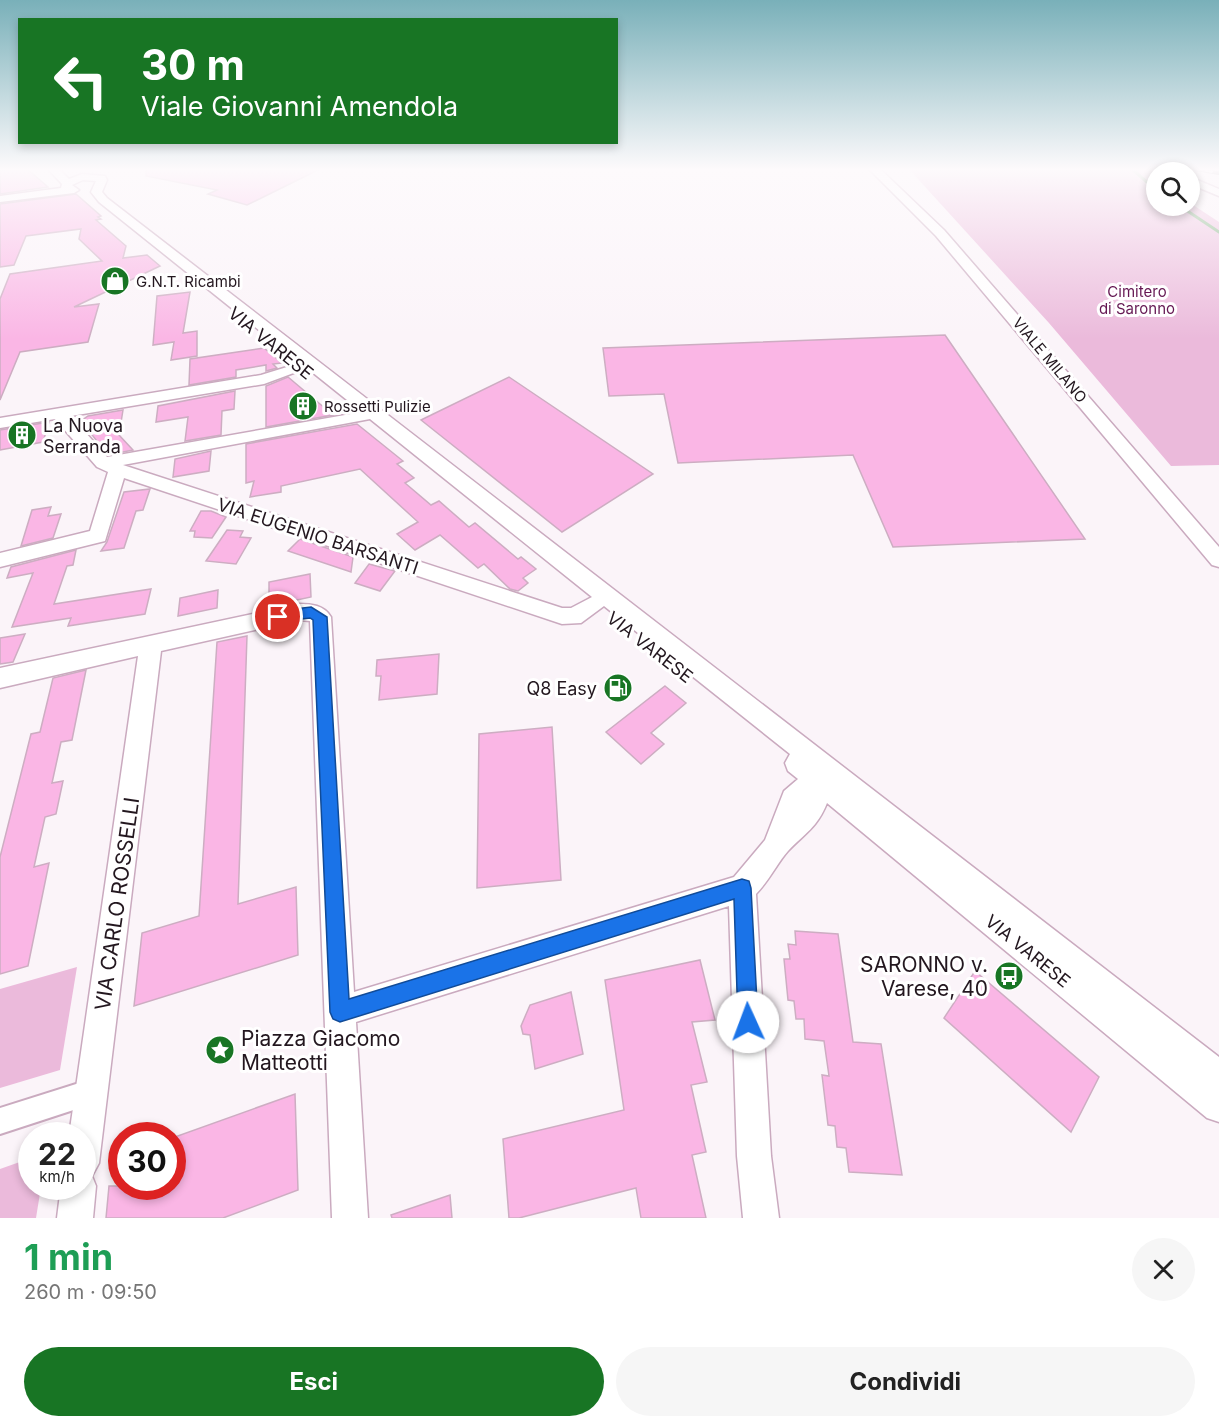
<!DOCTYPE html>
<html lang="it">
<head>
<meta charset="utf-8">
<style>
	:root { --surface:#fff; --page:#f6f6f6; --text:#222; --muted:#767676; --accent:#187524 }
	body { margin:0; font-family:Inter,sans-serif; background:var(--page); color:var(--text); height:100vh; display:flex; flex-direction:column; font-size:22px; white-space:nowrap }
	* { box-sizing:border-box; margin:0 }
	p { font-size:20px; color:var(--muted) }
	.icon { flex:none; width:33px; height:33px; fill:none; stroke:currentColor; stroke-width:2; stroke-linecap:round; stroke-linejoin:round }
	.map { position:relative; height:1218px; overflow:hidden }
	.panel { display:flex; flex-direction:column; background:var(--surface); flex:1 }
	.panel>* { flex:none }
	.hud { position:absolute; left:18px; top:18px; width:600px; height:126px; border-radius:0px; box-shadow:0 3px 9px #0003; background:#187524; color:#fff; overflow:hidden }
	.fabs { position:absolute; left:1146px; top:162px; display:grid; gap:12px }
	.fabs a { display:grid; place-items:center; width:54px; height:54px; border-radius:50%; background:var(--surface); box-shadow:0 3px 9px #0003; font-size:30px }
	.speed { position:absolute; left:18px; top:1122px; display:flex; gap:12px; font-size:30px; font-weight:700; text-align:center }
	.speed>* { display:grid; place-content:center; width:78px; height:78px; border-radius:50%; background:var(--surface); box-shadow:0 3px 9px #0003; line-height:1 }
	.speed small { font-size:15px; font-weight:400 }
	.speed .limit { border:9px solid #d22; background:#fff; color:#111 }
	.pin { position:absolute; display:grid; place-items:center; width:51px; height:51px; color:#fff; margin:-26px; border:3px solid #fff; border-radius:50%; box-shadow:0 2px 6px #0007 }
	.me { position:absolute; width:66px; margin:-33px; rotate:358deg; stroke-linejoin:round; filter:drop-shadow(0 0 4px #0008) }
	.turn { display:flex; align-items:center; gap:21px; height:126px; padding:0 24px; font-size:27px }
	.turn .icon { width:78px; height:78px; stroke-width:2.5 }
	.turn b { display:block; font-size:42px; line-height:51px }
	.round { display:grid; place-items:center; flex:none; width:63px; height:63px; border-radius:32px; background:var(--page) }
	.summary { display:flex; align-items:center; justify-content:space-between; height:102px; padding:0 24px }
	h1 { font-size:36px; font-weight:700; line-height:45px; color:#1e9e55 }
	.action { display:flex; gap:12px; margin-top:auto; padding:12px 24px }
	.action a { flex:1; height:69px; border-radius:36px; background:var(--accent); color:#fff; font-size:24px; font-weight:700; line-height:69px; text-align:center }
	.action a+a { background:var(--page); color:var(--text) }
	.map>svg:first-child { display:block }
	.green { fill:#ebbadb }
	.lines { fill:none; stroke-linecap:round; stroke-linejoin:round }
	.stream { stroke:#73aa73; stroke-width:3 }
	.building { fill:#fab6e5; stroke:#cdadc2; stroke-width:1.5 }
	.pedestrian-casing { stroke:#caaabf; stroke-width:4 }
	.minor-casing { stroke:#caaabf; stroke-width:3 }
	.pedestrian { fill:#fff; fill-rule:evenodd }
	.minor { fill:#fff; fill-rule:evenodd }
	.rail-casing { stroke:#564b52; stroke-width:4 }
	.rail { stroke:#fff; stroke-width:2; stroke-dasharray:8; stroke-linecap:butt }
	.route { fill:#1a73e8; stroke:#114b97; stroke-width:1.5 }
	.labels { text-anchor:middle; dominant-baseline:central; stroke-width:6; stroke-linejoin:round; paint-order:stroke }
	.far-poi-label { font-size:15px; fill:#23171f; stroke:#fff; text-anchor:start }
	.far-park-label { font-size:15px; fill:#651853; stroke:#fff }
	.far-street-label { font-size:15px; fill:#23171f; stroke:#fff }
	.street-label { font-size:18px; fill:#23171f; stroke:#fff }
	.poi-label { font-size:18px; fill:#23171f; stroke:#fff; text-anchor:start }
	.near-street-label { font-size:21px; fill:#23171f; stroke:#fff }
	.near-poi-label { font-size:21px; fill:#23171f; stroke:#fff; text-anchor:end }
</style>
</head>
<body>
<div class="map">
<svg width="1219" height="1218" viewBox="0 0 1219 1218">
	<rect width="100%" height="100%" fill="#fbf4f9"/>
	<!-- green -->
	<g class="green">
		<path d="M908,168H1140L1159,172H1156V206H1190V203L1219,222V465L1171,466L1049,323Z"/>
		<path d="M77,967L60,1070L0,1088V989Z"/>
		<path d="M31,1158L32,1186L41,1187L36,1218H0V1169Z"/>
	</g>
	<g class="lines">
		<!-- stream -->
		<g class="stream">
			<path d="M1131,168L1156,190"/>
			<path d="M1180,206L1219,232"/>
		</g>
	</g>
	<!-- building -->
	<g class="building">
		<path d="M12,168H26L48,187L0,194V171Z"/>
		<path d="M146,168H322L247,205L208,194L217,190L146,176Z"/>
		<path d="M76,194L101,216L98,217L101,219L96,220L126,246L123,258L147,255L160,266L74,307L99,304L88,342L20,352L0,400V299L10,274L102,261L79,239L81,229L26,236L14,265L0,267V204Z"/>
		<path d="M190,292L183,333L197,331V356L171,360L174,342L153,345L157,296Z"/>
		<path d="M945,335L1085,539L893,547L853,455L678,463L664,394L609,396L603,348Z"/>
		<path d="M264,348L282,363L273,364L277,368L266,371V365L236,370V377L189,385L190,359Z"/>
		<path d="M288,377L333,415L266,427V386Z"/>
		<path d="M509,377L653,474L562,532L421,420Z"/>
		<path d="M235,391L234,409L222,411L221,435L185,441L188,417L156,422L158,406Z"/>
		<path d="M123,410L119,435L133,450L108,455L81,421L88,416Z"/>
		<path d="M49,422L43,442L0,450V430Z"/>
		<path d="M357,424L403,461L397,464L414,478L405,483L431,505L439,501L469,527L475,523L518,559L521,557L536,569L523,578L528,583L518,591L510,589L484,564L478,568L440,535L415,550L397,534L418,522L360,469L281,486V492L250,497L254,481L246,483V444Z"/>
		<path d="M211,451L209,471L173,477L175,459Z"/>
		<path d="M150,489L143,510L136,511L124,548L101,551L107,542L124,492Z"/>
		<path d="M51,507L48,516L61,514L53,538L21,546L32,510Z"/>
		<path d="M201,511H211L226,517L212,538L194,537L195,531H190Z"/>
		<path d="M227,530L243,531L240,537L251,538L236,564L206,561Z"/>
		<path d="M300,539L353,557L351,572L288,551Z"/>
		<path d="M76,550L73,565L67,566L54,604L151,589L145,614L68,626L71,618L12,627L33,573L7,578L11,567Z"/>
		<path d="M369,564L395,571L380,591L355,583Z"/>
		<path d="M310,574L311,597L269,606V582Z"/>
		<path d="M218,590L217,608L178,616L180,598Z"/>
		<path d="M25,634L13,662L0,664V638Z"/>
		<path d="M247,636L238,904L296,887L298,955L134,1006L142,933L199,916L217,642Z"/>
		<path d="M439,654L437,694L379,700L381,676H376L377,660Z"/>
		<path d="M86,670L72,740L61,742L52,783L63,781L56,814L45,817L34,867L49,863L28,966L0,974V857L31,734L40,732L53,678Z"/>
		<path d="M665,686L686,703L651,733L664,744L641,764L606,732Z"/>
		<path d="M552,727L561,880L477,888L479,734Z"/>
		<path d="M795,931L838,934L853,1042L881,1044L902,1175L849,1172L846,1148L837,1147L835,1126L828,1125L822,1075L829,1076L824,1041L805,1039L804,1019H796L794,1001L788,1000L784,959H790L788,944L796,945Z"/>
		<path d="M700,960L715,1020L692,1022L707,1082L691,1085L706,1152L692,1155L706,1218H641L636,1188L519,1218H509L503,1139L624,1110L605,980Z"/>
		<path d="M975,971L1099,1077L1071,1132L944,1018Z"/>
		<path d="M571,992L583,1054L535,1069L530,1035L523,1034L521,1026L530,1005Z"/>
		<path d="M295,1094L298,1190L223,1218H106L109,1186H172V1138Z"/>
		<path d="M450,1195L452,1218H392L391,1215Z"/>
	</g>
	<g class="lines">
		<!-- pedestrian casing -->
		<g class="pedestrian-casing">
			<path id="pedestrian" d="M92,1079L101,1083L105,1092L101,1101L0,1134V1108Z"/>
		</g>
		<!-- minor casing -->
		<g class="minor-casing">
			<g id="minor">
				<path d="M47,168H58L69,179L82,174L105,176L107,180L102,192L107,198L1219,1057V1122L1207,1118L827,803C817,828 805,833 788,851C778,862 769,881 756,894L771,1156L779,1218H743L737,1156L729,906L356,1022L368,1218H332L310,621L299,620L161,651L99,1163L92,1176L96,1186L93,1218H57L61,1186H82V1136H69L138,656L0,688V668L299,604C311,604 324,605 331,617L354,992L734,877L765,840L784,791L798,779L788,771L785,763L790,754L604,606L581,623L562,624L124,478L105,541L0,567V553L90,531L108,472L97,467L55,419L0,428V418L261,375L300,363L99,202L91,192L96,181L83,180L72,185L79,190L74,193L0,202V196L61,188L62,184ZM307,368L362,412L107,457L71,416L264,384ZM370,419L592,597L571,608H562L123,465Z"/>
				<path d="M868,168H879L944,230L1219,547V567L1212,565L936,236Z"/>
				<path d="M1145,168H1164L1173,172L1156,173Z"/>
				<path d="M1190,177L1219,189V196L1190,184Z"/>
			</g>
		</g>
		<!-- pedestrian -->
		<use href="#pedestrian" class="pedestrian"/>
		<!-- minor -->
		<use href="#minor" class="minor"/>
		<!-- rail casing -->
		<g class="rail-casing">
			<path id="rail" d="M1189,168L1219,173"/>
		</g>
		<!-- rail -->
		<use href="#rail" class="rail"/>
	</g>
	<!-- sky -->
	<linearGradient id="sky" x2="0" y2="1"><stop stop-color="#79b0b9"/><stop offset="0.5" stop-color="#fdfafc"/><stop offset="1" stop-color="#fdfafc" stop-opacity="0"/></linearGradient>
	<rect width="1219" height="339" fill="url(#sky)"/>
	<!-- route -->
	<path class="route" d="M311,607L327,617L349,999L742,879L749,881L751,888L758,1022L755,1029L748,1032L741,1029L738,1022L734,899L340,1022L333,1019L330,1012L313,620L310,618L278,622L271,617L278,611Z"/>
	<!-- icons -->
	<defs>
		<g id="shop-disc" transform="scale(1.5)"><circle r="9.5" fill="#187524" stroke="#fff"/><path d="M-5-2.5h2.3a2.7 3.5 0 0 1 5.4 0H5L5.5 6h-11ZM-1.5-2.5h3a1.5 2.3 0 0 0-3 0Z" fill="#fff"/></g>
		<g id="building-disc" transform="scale(1.5)"><circle r="9.5" fill="#187524" stroke="#fff"/><path d="M-4-6H4V6H1V3H-1V6H-4ZM-2.5-4.3h1.7v1.8h-1.7ZM.8-4.3h1.7v1.8H.8ZM-2.5-1h1.7V.8h-1.7ZM.8-1h1.7V.8H.8Z" fill="#fff"/></g>
		<g id="fuel-disc" transform="scale(1.5)"><circle r="9.5" fill="#187524" stroke="#fff"/><path d="M-5.5-6h7V0h2V4h1.3V-2.5L3-4.5l.8-.8L6-3V5H2.5V1h-1V6h-7ZM-4.2-4.7v3.2H.2V-4.7Z" fill="#fff"/></g>
		<g id="bus-disc" transform="scale(1.5)"><circle r="9.5" fill="#187524" stroke="#fff"/><path d="M-5-6H5V4H4V6H2V4H-2V6H-4V4H-5ZM-3.5-4V0h7V-4ZM-3.5 1.2v1.5H-2V1.2ZM2 1.2v1.5H3.5V1.2Z" fill="#fff"/></g>
		<g id="sight-disc" transform="scale(1.5)"><circle r="9.5" fill="#187524" stroke="#fff"/><path d="M0-6L1.8-2.2L6-1.7L2.9 1.2L3.7 5.4L0 3.3L-3.7 5.4L-2.9 1.2L-6-1.7L-1.8-2.2Z" fill="#fff"/></g>
	</defs>
	<g fill-rule="evenodd">
		<use href="#shop-disc" x="115" y="281"/>
		<use href="#building-disc" x="303" y="406"/>
		<use href="#building-disc" x="22" y="435"/>
		<use href="#fuel-disc" x="618" y="688"/>
		<use href="#bus-disc" x="1009" y="976"/>
		<use href="#sight-disc" x="220" y="1050"/>
	</g>
	<g class="labels">
		<!-- far-poi labels -->
		<g class="far-poi-label">
			<text x="136" y="281">G.N.T. Ricambi</text>
			<text x="324" y="406">Rossetti Pulizie</text>
		</g>
		<!-- far-park labels -->
		<g class="far-park-label">
			<text x="1137" y="291">Cimitero<tspan x="1137" dy="17">di Saronno</tspan></text>
		</g>
		<!-- far-street labels -->
		<g class="far-street-label">
			<text transform="translate(1050 360) rotate(50)">VIALE MILANO</text>
		</g>
		<!-- street labels -->
		<g class="street-label">
			<text transform="translate(271 343) rotate(39)">VIA VARESE</text>
			<text transform="translate(318 536) rotate(18)">VIA EUGENIO BARSANTI</text>
			<text transform="translate(650 647) rotate(38)">VIA VARESE</text>
			<text transform="translate(1028 951) rotate(39)">VIA VARESE</text>
		</g>
		<!-- poi labels -->
		<g class="poi-label">
			<text x="43" y="425">La Nuova<tspan x="43" dy="21">Serranda</tspan></text>
			<text x="597" y="688" text-anchor="end">Q8 Easy</text>
		</g>
		<!-- near-street labels -->
		<g class="near-street-label">
			<text transform="translate(117 904) rotate(-82)">VIA CARLO ROSSELLI</text>
		</g>
		<!-- near-poi labels -->
		<g class="near-poi-label">
			<text x="988" y="964">SARONNO v.<tspan x="988" dy="24">Varese, 40</tspan></text>
			<text x="241" y="1038" text-anchor="start">Piazza Giacomo<tspan x="241" dy="24">Matteotti</tspan></text>
		</g>
	</g>
</svg>
<div class="fabs">
<a><svg class="icon" aria-label="search" viewBox="0 0 24 24"><circle cx="10" cy="10" r="6"/><path d="M15 15l6 6"/></svg></a>
</div>
<div class="speed"><div>22<small>km/h</small></div><div class="limit">30</div></div>
<div class="pin" style="left:278px;top:617px;background:#d93025"><svg class="icon" aria-label="arrive" viewBox="0 0 24 24"><path d="M6 21V4h12l-3 4 3 4H6"/></svg></div>
<svg class="me" style="left:748px;top:1022px" viewBox="-20 -20 40 40"><circle r="19" fill="#fff"/><path d="M0-13L10 11 0 6-10 11z" fill="#1a73e8"/></svg>
<div class="hud">
<div class="turn"><svg class="icon" aria-label="left" viewBox="0 0 24 24"><path d="M17 20v-9H6M10 6l-5 5 5 5"/></svg><div><b>30 m</b>Viale Giovanni Amendola</div></div>
</div>
</div>
<section class="panel">
<div class="summary"><div><h1>1 min</h1><p>260 m · 09:50</p></div><a class="round"><svg class="icon" aria-label="close" viewBox="0 0 24 24"><path d="M6 6l12 12M18 6L6 18"/></svg></a></div>
<div class="action"><a>Esci</a><a>Condividi</a></div>
</section>
</body>
</html>
